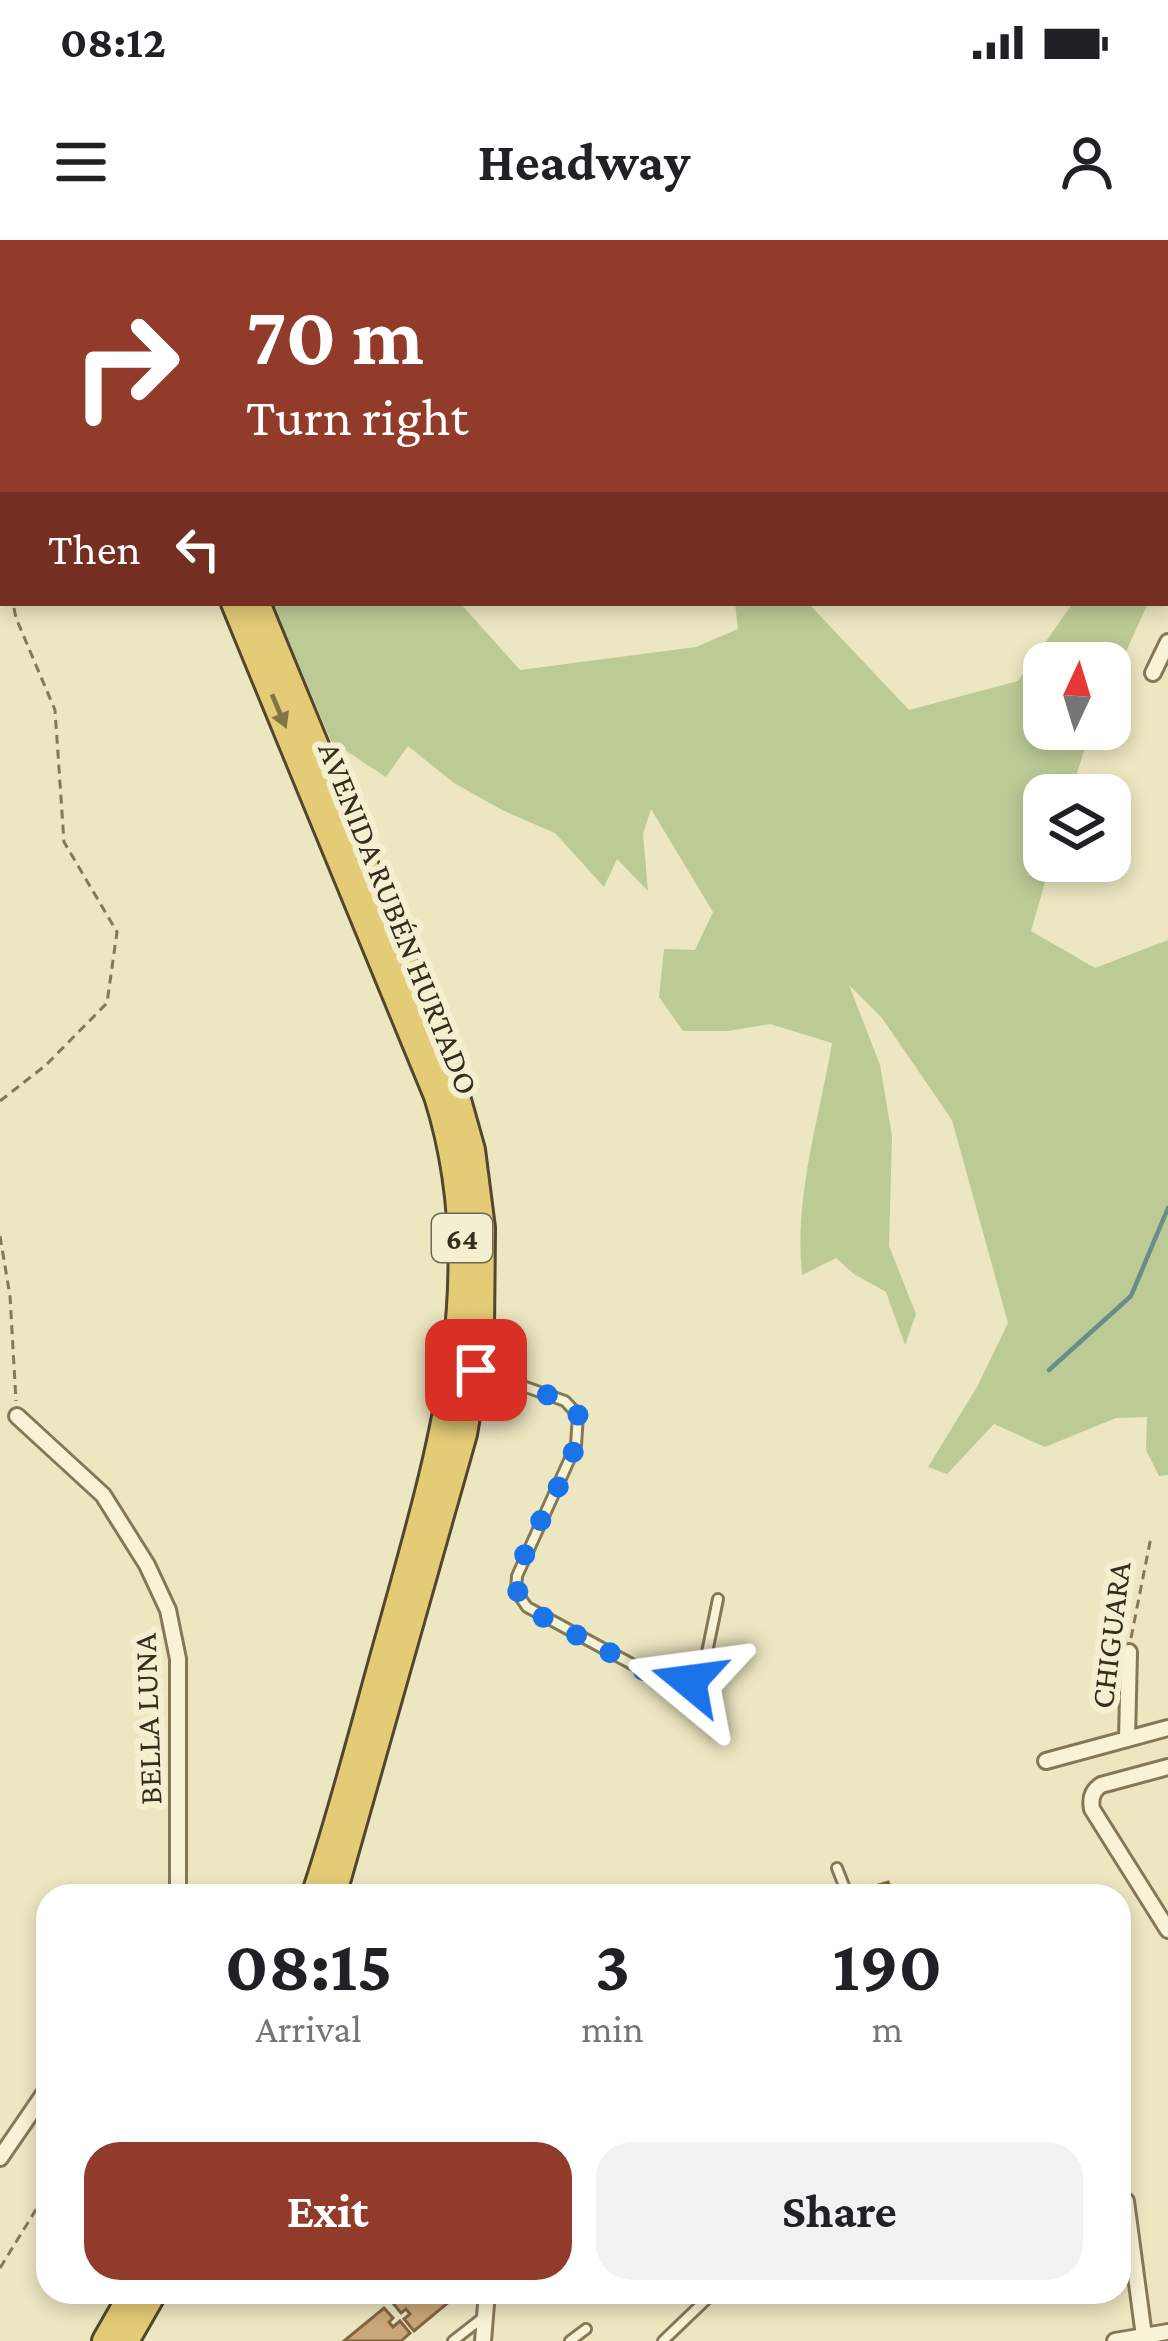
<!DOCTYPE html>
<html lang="en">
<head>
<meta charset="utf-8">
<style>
	:root { --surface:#fff; --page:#f2f2f2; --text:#202124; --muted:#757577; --accent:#923b2b }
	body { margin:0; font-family:"Crimson Pro",serif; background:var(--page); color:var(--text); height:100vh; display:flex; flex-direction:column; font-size:45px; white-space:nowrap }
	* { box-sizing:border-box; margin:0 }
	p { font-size:39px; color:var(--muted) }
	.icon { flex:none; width:66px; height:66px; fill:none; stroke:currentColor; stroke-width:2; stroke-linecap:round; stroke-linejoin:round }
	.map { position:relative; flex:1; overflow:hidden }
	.side { position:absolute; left:36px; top:1644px; width:1095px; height:420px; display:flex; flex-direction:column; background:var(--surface); border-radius:36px; box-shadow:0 6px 18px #0003 }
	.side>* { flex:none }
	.hud { position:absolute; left:0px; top:0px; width:1170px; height:366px; box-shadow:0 6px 18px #0003; background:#923b2b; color:#fff; overflow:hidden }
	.needle { width:78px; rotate:4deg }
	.fabs { position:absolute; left:1023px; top:402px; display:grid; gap:24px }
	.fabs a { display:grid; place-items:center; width:108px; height:108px; border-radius:24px; background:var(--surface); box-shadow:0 6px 18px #0003; font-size:60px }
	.pin { position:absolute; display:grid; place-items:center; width:102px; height:102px; color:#fff; margin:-51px; border-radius:24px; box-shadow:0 6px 18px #0006 }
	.me { position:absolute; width:132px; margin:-66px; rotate:286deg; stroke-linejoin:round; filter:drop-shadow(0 0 9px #0008) }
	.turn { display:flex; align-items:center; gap:42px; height:252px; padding:0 48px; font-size:54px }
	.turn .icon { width:156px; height:156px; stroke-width:2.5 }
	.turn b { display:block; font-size:84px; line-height:102px }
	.then { display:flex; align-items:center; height:114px; padding:0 48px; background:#0003; gap:24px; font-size:45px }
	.eta { display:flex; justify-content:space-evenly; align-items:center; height:204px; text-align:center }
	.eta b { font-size:72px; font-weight:700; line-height:84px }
	.primary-button { display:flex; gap:24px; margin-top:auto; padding:24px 48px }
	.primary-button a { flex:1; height:138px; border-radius:36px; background:var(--accent); color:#fff; font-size:48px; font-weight:700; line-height:138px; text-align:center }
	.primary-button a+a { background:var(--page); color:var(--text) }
	.status { display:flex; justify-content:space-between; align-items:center; height:84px; padding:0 60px; background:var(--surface); direction:ltr }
	.status svg { height:33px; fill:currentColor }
	header { display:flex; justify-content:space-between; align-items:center; height:156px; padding:0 48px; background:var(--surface); font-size:54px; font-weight:700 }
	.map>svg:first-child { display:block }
	.green { fill:#bcca96 }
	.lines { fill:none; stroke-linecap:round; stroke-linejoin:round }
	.stream { stroke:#6b8c89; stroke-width:4.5 }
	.building { fill:#caa778; stroke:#846540; stroke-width:3 }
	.service-casing { stroke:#857859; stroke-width:14 }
	.minor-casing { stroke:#857859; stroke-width:20 }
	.trunk-casing { stroke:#53452e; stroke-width:30 }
	.path { stroke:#857859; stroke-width:3; stroke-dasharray:9 6; stroke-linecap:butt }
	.service { stroke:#f8f3d4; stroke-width:8 }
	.minor { stroke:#f8f3d4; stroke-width:14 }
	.trunk { stroke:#e4cb76; stroke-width:24 }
	.oneway { fill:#847445 }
	.route { stroke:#1a73e8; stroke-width:21; stroke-dasharray:0 37.8 }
	.labels { text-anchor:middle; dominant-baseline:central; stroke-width:12; stroke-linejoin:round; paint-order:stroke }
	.shield { fill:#f4efd0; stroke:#6e6753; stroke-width:3 }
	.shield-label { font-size:30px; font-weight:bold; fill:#352d1d }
	.street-label { font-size:33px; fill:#352d1d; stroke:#f4efd0 }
</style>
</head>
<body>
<div class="status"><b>08:12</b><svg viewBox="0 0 49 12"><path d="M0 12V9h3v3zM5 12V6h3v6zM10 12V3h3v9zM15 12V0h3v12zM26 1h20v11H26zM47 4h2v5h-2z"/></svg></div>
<header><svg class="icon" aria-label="menu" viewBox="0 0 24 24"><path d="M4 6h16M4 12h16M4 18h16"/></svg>Headway<svg class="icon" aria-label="person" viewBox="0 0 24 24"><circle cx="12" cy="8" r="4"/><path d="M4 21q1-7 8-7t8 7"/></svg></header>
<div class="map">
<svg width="1168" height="2101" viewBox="0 0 1168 2101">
	<rect width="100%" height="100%" fill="#ece6c1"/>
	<!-- green -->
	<path class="green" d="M273,363H460L520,430L696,407L738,389L735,363H808L909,470L1018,441L1073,363H1148L1110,447V423H1044V489H1091L1070,555H1044V621H1051L1031,691L1095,728L1168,700V1235L1159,1236L1146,1210L1147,1177L1116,1178L1045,1207L994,1184L947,1234L928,1227L977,1147L1008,1083L952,880L882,778L849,745L880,825L892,896L889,1006L916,1074L905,1105L886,1052L854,1034L836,1018L802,1035C794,956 819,880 832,803L770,784L728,791H683L659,757L664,709L695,710L713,672L651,569L643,594L648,651L617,619L604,647L555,593L504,571L454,543L408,506L386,537L331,501Z"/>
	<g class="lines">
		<!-- stream -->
		<path class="stream" d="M1049,1130L1131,1056L1168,968"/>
	</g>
	<!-- building -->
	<g class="building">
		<path d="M888,1642L895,1656H866L863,1650Z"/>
		<path d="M404,2052H461L414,2091L404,2079L410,2074L406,2069L401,2073L392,2062Z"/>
		<path d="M384,2068L393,2078L389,2082L393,2087L400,2081L410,2093L401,2101H344Z"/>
	</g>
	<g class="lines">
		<!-- service casing -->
		<g class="service-casing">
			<g id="service">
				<path d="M478,1130L565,1161L578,1175L576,1205L517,1336L516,1351L527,1367L652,1435L677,1442L689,1441L704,1427L718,1359"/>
				<path d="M837,1628L848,1656"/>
				<path d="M453,2101L485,2076"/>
				<path d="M570,2101L586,2089"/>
				<path d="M663,2101L714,2052"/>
			</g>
		</g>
		<!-- minor casing -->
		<g class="minor-casing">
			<g id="minor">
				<path d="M559,0L561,3"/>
				<path d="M784,0L787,3"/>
				<path d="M1010,0L1012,3"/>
				<path d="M921,3L925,0"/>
				<path d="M1153,433L1168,402"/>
				<path d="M17,1176L103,1255L147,1325L168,1370L178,1419V1656"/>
				<path d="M1127,1499L1129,1412"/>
				<path d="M1046,1521L1168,1488"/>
				<path d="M1168,1527L1101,1545C1092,1551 1090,1559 1092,1569L1168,1690"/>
				<path d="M0,1918L48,1848"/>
				<path d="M1126,1961L1144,2096"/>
				<path d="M483,2101L487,2052"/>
				<path d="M1115,2101L1168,2092"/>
			</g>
		</g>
		<!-- trunk casing -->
		<g class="trunk-casing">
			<g id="trunk">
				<path d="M82,0L83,3"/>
				<path d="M104,0L105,3"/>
				<path d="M234,363L437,856C495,1039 439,1216 390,1393C365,1481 343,1570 314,1656"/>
				<path d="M257,363L449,828L472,910L482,988L481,1092L464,1194L333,1656"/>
				<path d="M105,2101L133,2052"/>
				<path d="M126,2101L154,2052"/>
			</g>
		</g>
		<!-- path -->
		<g class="path">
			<path d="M0,276L3,295"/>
			<path d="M0,861L46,825L107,763L117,692L64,602L55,470L16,378L13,363"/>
			<path d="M0,996L10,1056L16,1161"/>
			<path d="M1131,1398L1151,1297"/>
			<path d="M0,2028L48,1950"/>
		</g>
		<!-- service -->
		<use href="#service" class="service"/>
		<!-- minor -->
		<use href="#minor" class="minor"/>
		<!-- trunk -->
		<use href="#trunk" class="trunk"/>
	</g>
	<!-- one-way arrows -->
	<defs><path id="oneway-solid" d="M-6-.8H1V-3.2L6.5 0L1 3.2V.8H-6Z" transform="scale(3)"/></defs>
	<use class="oneway" href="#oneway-solid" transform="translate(279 471) rotate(67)"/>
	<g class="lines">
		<!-- route -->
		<path class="route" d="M476,1130L565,1161L578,1175C587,1229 502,1316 520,1360L539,1375L652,1435L667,1441H689"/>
	</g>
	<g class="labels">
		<!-- shield labels -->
		<rect class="shield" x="432" y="974" width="60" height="48" rx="9"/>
		<g class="shield-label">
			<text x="462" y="998">64</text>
		</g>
		<!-- street labels -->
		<g class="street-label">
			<text transform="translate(399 678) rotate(68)">AVENIDA RUBÉN HURTADO</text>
			<text transform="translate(1110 1395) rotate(-83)">CHIGUARA</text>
			<text transform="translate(147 1479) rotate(-92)">BELLA LUNA</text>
		</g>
	</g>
</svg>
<div class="fabs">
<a><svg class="needle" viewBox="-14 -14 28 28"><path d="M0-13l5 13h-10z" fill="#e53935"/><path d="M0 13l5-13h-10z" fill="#757577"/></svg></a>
<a><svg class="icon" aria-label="layers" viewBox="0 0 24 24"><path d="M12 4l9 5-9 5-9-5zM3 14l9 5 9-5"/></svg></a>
</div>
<div class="pin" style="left:476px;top:1130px;background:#d93025"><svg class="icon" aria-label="arrive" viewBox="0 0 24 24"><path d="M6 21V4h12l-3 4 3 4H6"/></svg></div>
<svg class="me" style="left:689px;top:1441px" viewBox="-20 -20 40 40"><path d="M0-17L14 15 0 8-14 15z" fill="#1a73e8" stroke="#fff" stroke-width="4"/></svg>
<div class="hud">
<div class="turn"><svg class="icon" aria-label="right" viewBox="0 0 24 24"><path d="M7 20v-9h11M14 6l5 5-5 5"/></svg><div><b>70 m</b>Turn right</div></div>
<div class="then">Then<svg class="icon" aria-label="left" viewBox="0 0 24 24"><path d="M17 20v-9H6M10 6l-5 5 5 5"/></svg></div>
</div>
<section class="side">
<div class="eta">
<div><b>08:15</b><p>Arrival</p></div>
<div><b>3</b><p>min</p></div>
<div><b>190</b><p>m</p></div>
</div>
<div class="primary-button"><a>Exit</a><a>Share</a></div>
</section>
</div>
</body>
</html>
